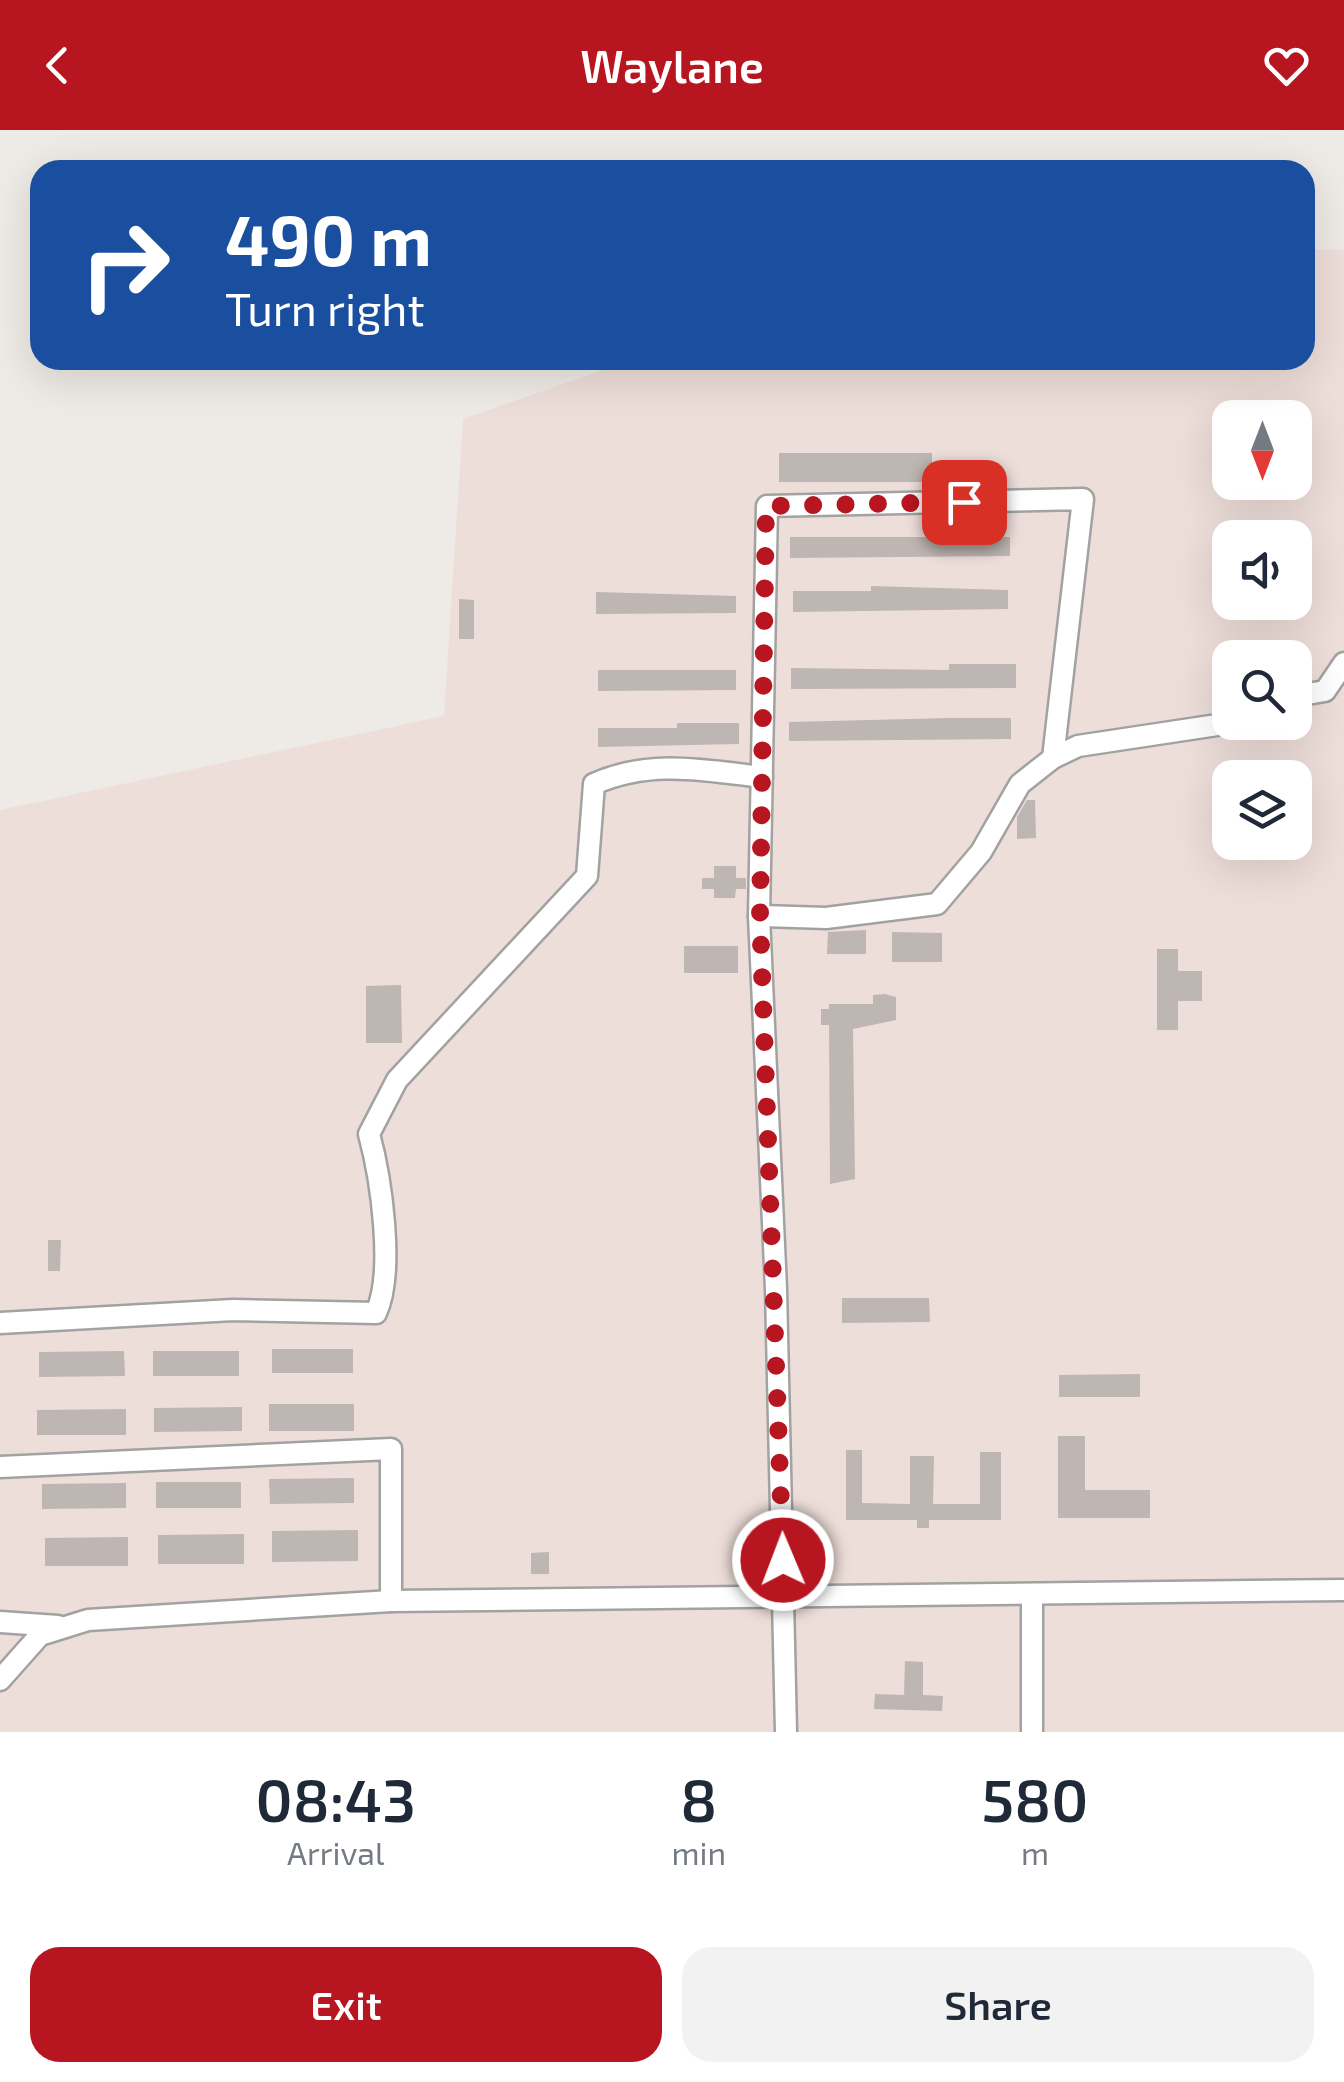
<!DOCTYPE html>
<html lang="en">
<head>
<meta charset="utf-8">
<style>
	:root { --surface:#fff; --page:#f2f2f3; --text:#1f2937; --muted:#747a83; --accent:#b7151f }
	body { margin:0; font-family:"Exo 2",sans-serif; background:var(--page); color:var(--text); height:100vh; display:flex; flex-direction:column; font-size:38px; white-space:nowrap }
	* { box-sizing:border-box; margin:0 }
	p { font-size:32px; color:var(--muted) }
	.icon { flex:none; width:55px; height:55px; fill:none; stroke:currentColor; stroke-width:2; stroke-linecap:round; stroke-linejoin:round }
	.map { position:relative; height:1602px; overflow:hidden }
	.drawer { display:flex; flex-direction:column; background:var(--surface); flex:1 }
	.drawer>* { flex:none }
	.guide { position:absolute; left:30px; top:30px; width:1285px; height:210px; border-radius:30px; box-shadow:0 10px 40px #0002; background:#1a4fa0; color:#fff; overflow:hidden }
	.needle { width:65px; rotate:180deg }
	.buttons { position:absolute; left:1212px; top:270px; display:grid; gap:20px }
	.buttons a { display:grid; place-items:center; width:100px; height:100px; border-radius:20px; background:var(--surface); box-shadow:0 10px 40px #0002; font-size:50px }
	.pin { position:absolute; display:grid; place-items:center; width:85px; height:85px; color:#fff; margin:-42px; border-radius:20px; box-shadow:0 5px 15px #0006 }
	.me { position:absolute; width:110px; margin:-55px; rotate:359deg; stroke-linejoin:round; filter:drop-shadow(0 0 8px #0008) }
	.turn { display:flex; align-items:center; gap:35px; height:210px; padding:0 30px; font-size:45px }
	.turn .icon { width:130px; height:130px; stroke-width:2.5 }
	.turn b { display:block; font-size:70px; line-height:85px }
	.eta { display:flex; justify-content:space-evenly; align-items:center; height:170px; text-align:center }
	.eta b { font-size:60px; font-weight:600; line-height:70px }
	.primary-button { display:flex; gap:20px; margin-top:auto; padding:20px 30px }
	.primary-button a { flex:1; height:115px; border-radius:30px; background:var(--accent); color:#fff; font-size:40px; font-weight:600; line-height:115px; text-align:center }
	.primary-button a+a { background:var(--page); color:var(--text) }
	header { display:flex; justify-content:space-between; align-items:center; height:130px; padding:0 30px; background:var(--accent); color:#fff; font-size:45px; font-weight:600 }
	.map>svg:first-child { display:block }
	.military { fill:#eededa; fill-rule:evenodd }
	.building { fill:#beb6b2 }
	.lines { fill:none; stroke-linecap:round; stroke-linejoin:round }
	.minor-casing { stroke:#a2a2a2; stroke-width:25 }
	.minor { stroke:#fff; stroke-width:20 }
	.route { stroke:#b7151f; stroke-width:18; stroke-dasharray:0 32.4 }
</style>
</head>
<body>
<header><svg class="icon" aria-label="back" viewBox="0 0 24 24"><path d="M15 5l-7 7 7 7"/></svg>Waylane<svg class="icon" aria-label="heart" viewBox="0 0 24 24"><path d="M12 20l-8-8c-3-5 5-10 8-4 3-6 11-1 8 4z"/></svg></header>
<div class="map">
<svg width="1344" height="1602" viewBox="0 0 1344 1602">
	<rect width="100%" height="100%" fill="#eeeae5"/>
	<!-- military -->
	<path class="military" d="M1305,119L1344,120V1602H0V680L444,586L463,289L632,230H1305ZM1230,288H1295V352H1230ZM1230,408H1295V472H1230ZM1230,528H1295V592H1230ZM1230,648H1295V712H1230Z"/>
	<!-- building -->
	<g class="building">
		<rect x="779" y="323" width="153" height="29"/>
		<path d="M790,407H1010V426L790,428Z"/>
		<path d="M871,456L1008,460V479L793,482V461H871Z"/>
		<path d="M596,462L736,466V483L596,484Z"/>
		<path d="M459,469L474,470V509H459Z"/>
		<path d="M949,534H1016V558L791,559V538L949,540Z"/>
		<path d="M598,540H736V560L598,561Z"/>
		<path d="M950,588H1011V609L789,611V592Z"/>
		<path d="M677,593H739V614L598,617V598H677Z"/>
		<path d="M1027,670H1035L1036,708L1017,709V687Z"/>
		<path d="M714,736H736V748H746V759H736L735,768H714V759H702V748H714Z"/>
		<path d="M866,800V824H827L828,802Z"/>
		<path d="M892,802L942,803V832H892Z"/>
		<rect x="684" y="816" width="54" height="27"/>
		<path d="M1157,819H1178V841H1202V871H1178V900H1157Z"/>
		<path d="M401,855L402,913H366V856Z"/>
		<path d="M885,864L896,867V890L853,899L855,1049L830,1054L829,895H821V879H829V874H873V865Z"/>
		<path d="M48,1110H61L60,1141H48Z"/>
		<path d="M842,1168H929L930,1192L842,1193Z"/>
		<rect x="272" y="1219" width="81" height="24"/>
		<path d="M124,1221L125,1246L39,1247V1222Z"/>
		<rect x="153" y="1221" width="86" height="25"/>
		<path d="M1140,1244V1267H1059V1245Z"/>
		<rect x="269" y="1274" width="85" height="27"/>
		<path d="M242,1277V1301L154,1302V1278Z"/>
		<path d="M126,1279V1305H37V1280Z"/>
		<path d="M1058,1306H1085V1360H1150V1388H1058Z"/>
		<path d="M846,1320H862V1373L910,1374V1326H934L933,1374H980V1322H1001V1390H929V1398H917V1390H846Z"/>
		<path d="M354,1348V1373L270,1374L269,1349Z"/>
		<rect x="156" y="1352" width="85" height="26"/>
		<path d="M126,1353V1378L42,1379V1354Z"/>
		<path d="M358,1400V1431L272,1432V1401Z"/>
		<path d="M244,1404V1434H158V1405Z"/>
		<path d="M128,1407V1436H45V1408Z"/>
		<path d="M549,1422V1444H531V1423Z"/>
		<path d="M905,1531L923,1532V1565L943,1566L942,1581L874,1579L875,1564L904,1565Z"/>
	</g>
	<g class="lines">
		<!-- minor casing -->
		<g class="minor-casing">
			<g id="minor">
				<path d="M1295,566L1325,561L1344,533"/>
				<path d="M759,786L826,788L937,774L981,722L1020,654L1053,628L1078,616L1237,592"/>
				<path d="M0,1193L233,1180L376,1183C395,1142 381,1048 369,1004L397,950L587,746L594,654C649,629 704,640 762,647"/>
				<path d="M0,1337L391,1319V1471"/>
				<path d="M1032,1464V1602"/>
				<path d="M0,1492L58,1496"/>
				<path d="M0,1550L40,1505L88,1490L391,1471L1344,1460"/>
				<path d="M786,1602L776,1159L759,786L767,376L1083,369L1053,628"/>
			</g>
		</g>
		<!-- minor -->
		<use href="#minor" class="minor"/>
	</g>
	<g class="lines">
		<!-- route -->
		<path class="route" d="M783,1430L760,786L766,376L964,372"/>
	</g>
</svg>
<div class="buttons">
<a><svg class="needle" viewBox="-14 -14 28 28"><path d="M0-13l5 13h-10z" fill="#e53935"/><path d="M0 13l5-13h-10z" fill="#747a83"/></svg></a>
<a><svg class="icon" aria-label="sound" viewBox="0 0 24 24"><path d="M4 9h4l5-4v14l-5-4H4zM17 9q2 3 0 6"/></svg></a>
<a><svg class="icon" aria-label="search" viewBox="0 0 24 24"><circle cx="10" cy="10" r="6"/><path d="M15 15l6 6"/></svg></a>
<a><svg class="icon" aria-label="layers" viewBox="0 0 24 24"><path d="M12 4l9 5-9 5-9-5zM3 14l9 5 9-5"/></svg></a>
</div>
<div class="pin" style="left:964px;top:372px;background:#d93025"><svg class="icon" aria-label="arrive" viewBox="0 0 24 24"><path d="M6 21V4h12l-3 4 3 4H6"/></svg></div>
<svg class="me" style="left:783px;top:1430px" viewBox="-20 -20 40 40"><circle r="17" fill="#b7151f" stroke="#fff" stroke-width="3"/><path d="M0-11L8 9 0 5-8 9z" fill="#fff"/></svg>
<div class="guide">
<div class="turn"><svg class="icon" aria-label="right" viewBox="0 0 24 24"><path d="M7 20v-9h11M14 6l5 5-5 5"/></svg><div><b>490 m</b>Turn right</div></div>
</div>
</div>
<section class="drawer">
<div class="eta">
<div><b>08:43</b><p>Arrival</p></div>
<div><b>8</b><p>min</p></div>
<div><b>580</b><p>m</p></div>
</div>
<div class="primary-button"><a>Exit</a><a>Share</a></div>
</section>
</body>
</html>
